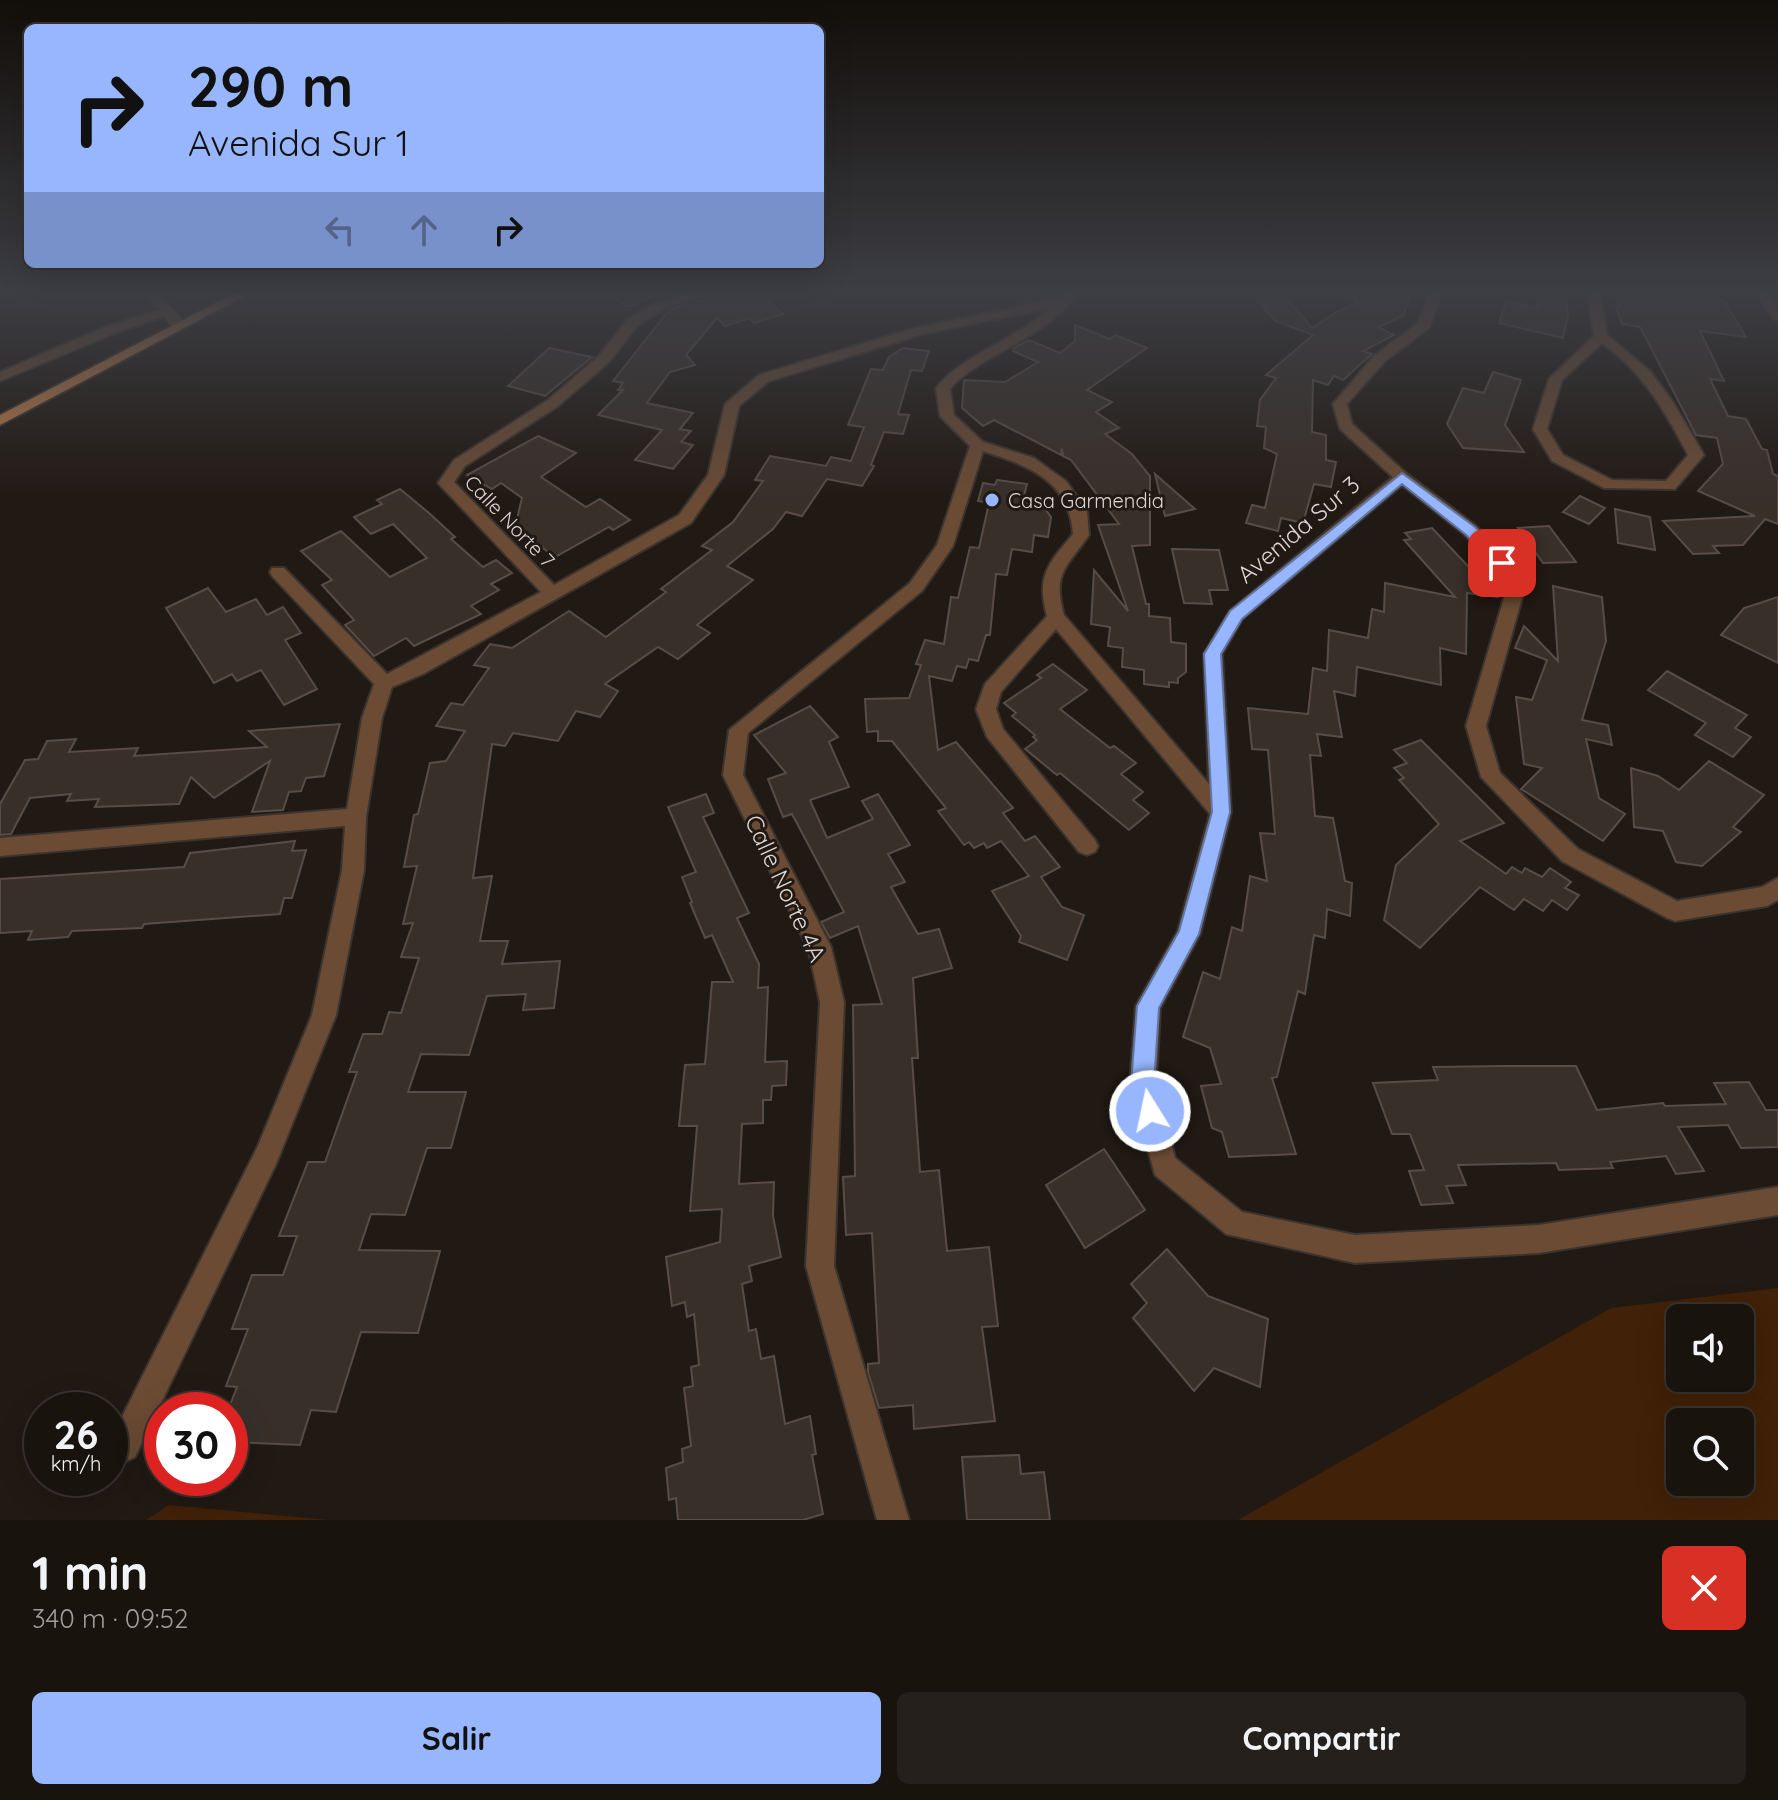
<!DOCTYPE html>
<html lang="es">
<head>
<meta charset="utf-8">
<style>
	:root { --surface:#19130e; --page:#26201c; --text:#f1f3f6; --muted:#9f9e9e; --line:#37322e; --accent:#97b6fd }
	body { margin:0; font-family:Quicksand,sans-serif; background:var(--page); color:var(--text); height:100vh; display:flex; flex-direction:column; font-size:30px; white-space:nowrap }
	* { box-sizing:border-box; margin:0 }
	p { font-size:26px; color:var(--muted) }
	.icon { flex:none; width:44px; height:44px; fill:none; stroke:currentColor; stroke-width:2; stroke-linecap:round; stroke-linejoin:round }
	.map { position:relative; height:1520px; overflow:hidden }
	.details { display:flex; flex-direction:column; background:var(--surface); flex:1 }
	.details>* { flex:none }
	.banner { position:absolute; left:24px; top:24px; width:800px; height:244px; border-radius:12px; box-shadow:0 8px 32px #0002,0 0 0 2px var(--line); background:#97b6fd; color:#111; overflow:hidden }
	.controls { position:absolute; left:1666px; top:1304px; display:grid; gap:16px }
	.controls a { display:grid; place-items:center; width:88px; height:88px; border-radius:12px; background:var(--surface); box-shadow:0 8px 32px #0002,0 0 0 2px var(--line); font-size:40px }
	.speed { position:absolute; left:24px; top:1392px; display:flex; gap:16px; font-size:40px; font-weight:700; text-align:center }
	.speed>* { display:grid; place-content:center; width:104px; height:104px; border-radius:50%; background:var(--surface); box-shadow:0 8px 32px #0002,0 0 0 2px var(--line); line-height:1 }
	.speed small { font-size:20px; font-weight:400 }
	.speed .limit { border:12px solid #d22; background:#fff; color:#111 }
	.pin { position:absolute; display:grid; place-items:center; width:68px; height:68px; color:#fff; margin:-34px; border-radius:16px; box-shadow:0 4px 12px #0006 }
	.me { position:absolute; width:88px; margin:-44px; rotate:350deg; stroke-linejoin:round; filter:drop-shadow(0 0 6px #0008) }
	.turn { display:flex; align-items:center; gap:28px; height:168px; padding:0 32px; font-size:36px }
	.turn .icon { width:104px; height:104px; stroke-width:2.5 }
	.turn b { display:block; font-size:56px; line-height:68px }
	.lanes { display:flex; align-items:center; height:76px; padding:0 32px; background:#0003; justify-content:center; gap:40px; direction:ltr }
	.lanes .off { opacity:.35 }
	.round { display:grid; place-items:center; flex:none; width:84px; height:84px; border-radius:12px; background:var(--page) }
	.overview { display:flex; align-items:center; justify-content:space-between; height:136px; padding:0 32px }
	h1 { font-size:48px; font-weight:700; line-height:60px }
	.cta { display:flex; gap:16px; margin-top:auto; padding:16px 32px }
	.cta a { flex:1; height:92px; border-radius:12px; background:var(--accent); color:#111; font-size:32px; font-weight:700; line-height:92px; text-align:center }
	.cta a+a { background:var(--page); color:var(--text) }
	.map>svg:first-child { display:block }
	.green { fill:#412107; fill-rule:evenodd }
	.building { fill:#382f29; stroke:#574d46; stroke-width:2 }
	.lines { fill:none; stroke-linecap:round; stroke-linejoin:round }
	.minor-casing { stroke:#3b342e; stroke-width:4 }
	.primary-casing { stroke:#3b342e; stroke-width:4 }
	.minor { fill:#6b4b34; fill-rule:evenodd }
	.primary { fill:#bd7a47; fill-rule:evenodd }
	.route { fill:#97b6fd; stroke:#6276a4; stroke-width:2 }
	.poi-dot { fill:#97b6fd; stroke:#211913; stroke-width:3 }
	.labels { text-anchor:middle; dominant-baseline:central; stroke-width:6; stroke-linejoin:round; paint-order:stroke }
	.far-poi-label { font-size:20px; fill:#ddd7d3; stroke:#211913; text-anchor:start }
	.far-street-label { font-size:20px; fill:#ddd7d3; stroke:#211913 }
	.street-label { font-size:24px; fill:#ddd7d3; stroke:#211913 }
</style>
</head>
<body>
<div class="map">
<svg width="1778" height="1520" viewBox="0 0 1778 1520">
	<rect width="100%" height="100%" fill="#211913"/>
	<!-- green -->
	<g class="green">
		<path d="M1778,1288V1520H1238L1611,1308ZM1680,1318H1740V1378H1680ZM1680,1422H1740V1482H1680Z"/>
		<path d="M169,1505L329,1520H146Z"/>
	</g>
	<!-- building -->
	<g class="building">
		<path d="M601,289H670L671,290L628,307Z"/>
		<path d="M1331,289H1404L1400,296L1410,298L1403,316L1378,327L1394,335L1363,351L1372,354L1343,380L1334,376L1328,385L1313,380L1312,432L1326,435V460L1336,462L1331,487L1314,484L1303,523L1281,518L1278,531L1246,523L1252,505L1265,508L1277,454L1264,448L1266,427L1257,426L1260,400L1276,378L1266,375L1313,335L1275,321L1255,297L1284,295L1312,328L1335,313L1359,302Z"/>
		<path d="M1535,289H1564L1568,315L1563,338L1499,323L1506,301L1538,308Z"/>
		<path d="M1612,289H1665L1668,294L1687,291L1708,293L1725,302L1746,337L1700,331L1724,381L1710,379L1728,416L1746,419L1762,449L1767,450L1773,474L1778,476V524L1765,519L1743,545L1713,546L1719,553L1693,554L1663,521L1755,516L1698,491L1723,464L1717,438L1696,435L1640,327L1622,324L1616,306L1621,307Z"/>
		<path d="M731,292L742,301L762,295L783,314L754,323L750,318L725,326L717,318L686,355L695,365L670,372L647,403L693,413L680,429L691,431L681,442L693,445L673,469L635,460L662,430L598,415L623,390H618L623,383L613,381L669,310Z"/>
		<path d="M1075,325L1110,339L1115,335L1147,348L1087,390L1112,402L1096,412L1119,428L1105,434L1132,454L1150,476V545L1132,546L1146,604H1149V616L1170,618L1171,642L1186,644V672L1178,678V683L1169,682V687L1144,684V670L1122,667L1123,648L1108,646L1110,627L1091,624L1094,570L1128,611L1098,525L1119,524L1071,460L1063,456L1062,449L1061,455L994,420L983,426L962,408L964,380L1005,382L1038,362L1013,351L1014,348L1029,340L1060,353L1075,341Z"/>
		<path d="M549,348L592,357L545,396L508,386Z"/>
		<path d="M903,348L929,351L922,371L911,370L898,414L909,415L903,434L884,432L871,465L874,466L862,486L827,479L802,516L786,512L773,529L727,566L753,580L697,625L710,633L678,659L658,647L605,684L618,691L600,717L576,711L558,741L513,733L505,746L492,744L473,878L492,876L480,941H508L502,964L560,961L554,1008L523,1010L526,994L487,996L469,1055L421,1054L408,1092H466L451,1148H427L405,1215L371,1214L359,1250L440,1251L418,1333L361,1332L336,1412L311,1410L300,1445L230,1442V1405L237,1387L226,1386L248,1329H232L252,1275H283L297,1236H279L308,1162H325L357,1072H349L363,1034H382L389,1012L401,1013L419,958L401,957L413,923L403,924L417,866L404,867L414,815L418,814L430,763L446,761L465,731L436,726L451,703L463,705L489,668L474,665L490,644L512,648L569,611L606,637L666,592L661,589L712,550L702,546L733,522L763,481L755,480L770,456L826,466L831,457L851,461L864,427L848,425L871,369L883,370L889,357Z"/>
		<path d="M1493,372L1521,380L1505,425L1524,452L1463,448L1447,424L1463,388L1484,393Z"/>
		<path d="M538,436L576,453L541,477L586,507L600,499L630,520L613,530L609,527L555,557L515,527L522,498L501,483L492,489L467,475Z"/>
		<path d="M1155,474L1195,509L1165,516Z"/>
		<path d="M997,480L1027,484L1022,503L1043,506L1051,517L1048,537L1034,535L1032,552L1012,549L1007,575L996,574L990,635H986L978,661L969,659L966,668L957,666L952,681L929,676L938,750L956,742L1013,808L1003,813L1025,841L1035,836L1060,867L1041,877L1062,907L1084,915L1067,960L1019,942L1021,936L992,891L1029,876L1001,841L987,848L984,843L974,848L969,842L964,845L938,811L946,808L892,741H878V731L867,732L865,699L909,698L921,665L916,664L925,640L944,644L951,597L958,598L970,547L979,548L989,503L978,501L983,483L995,485Z"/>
		<path d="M400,489L429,513L455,537L451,539L483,567L496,560L512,573L491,584L499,590L471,606L481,614L414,646L406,638L374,656L345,625L354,620L322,585L332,580L301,551L341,531L390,577L427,558L393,524L371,534L354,517L382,504L377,500Z"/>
		<path d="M1580,496L1605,508L1589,524L1563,512Z"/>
		<path d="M1615,509L1650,517L1655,550L1618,543Z"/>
		<path d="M1549,526L1576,562L1543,563L1518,528Z"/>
		<path d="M1432,528L1497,597L1467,593L1466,654L1440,648L1441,685L1357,667L1355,696L1334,691L1342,737L1317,734L1321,756L1310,755L1315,816L1333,818L1345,881L1352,883L1350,916L1327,909L1325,938L1314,935L1305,994L1298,991L1277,1077L1272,1078L1296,1154L1229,1157L1222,1132L1212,1128L1201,1086L1221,1084L1210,1048L1183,1037L1203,972L1220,979L1232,927L1242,931L1250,876L1267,881L1260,833L1275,834L1268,750L1252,749L1248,708L1308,714L1313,668L1327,671L1329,630L1368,638L1372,609L1384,612L1385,583L1455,597L1404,540L1411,539L1405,533Z"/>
		<path d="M1172,549L1219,550L1228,590H1209L1212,604L1184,603Z"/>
		<path d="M1553,586L1602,597L1606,641L1582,720L1608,725L1612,745L1586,739L1599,798L1625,814L1603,841L1521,789L1542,768L1524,764L1516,697L1532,700L1547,660L1515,648L1524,626L1558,661Z"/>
		<path d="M208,588L226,612L256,599L267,615L283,607L301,633L285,640L317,689L284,705L261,670L237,681L232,674L214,683L166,608Z"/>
		<path d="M1778,597V663L1721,635L1744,608Z"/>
		<path d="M1053,664L1087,690L1060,709L1110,748L1114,746L1136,763L1121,774L1143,792L1133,800L1149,813L1129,830L1060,773L1057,775L1025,749L1037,740L1033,737L1035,735L1012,716L1016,713L1004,703L1041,678L1037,675Z"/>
		<path d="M1667,671L1747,715L1735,728L1751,737L1733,757L1695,735L1706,723L1648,690Z"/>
		<path d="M810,706L838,737L829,742L849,787L810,800L827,838L873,819L862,801L878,794L910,845L888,854L905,882L891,887L918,934L939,929L952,968L913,978L918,1058H912L920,1172L939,1170L947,1251L989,1247L998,1326L982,1327L995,1421L914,1429L913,1405L879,1408L868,1372V1364L879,1363L872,1233L846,1235L843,1177L855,1176L853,1005L882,1004L858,926L830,938L821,922L844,912L792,814L783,817L768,779L786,773L754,735Z"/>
		<path d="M340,724L324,776L306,778L301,791L289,792L283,810L252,812L270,761L214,798L191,777L179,804L95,807L99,799L67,801L71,794L30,798L11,834L0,835V804L25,760L38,759L47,741L76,739L69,752L138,748L134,756L267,747L249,731Z"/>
		<path d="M1421,740L1504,823L1460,841L1506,874L1512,867L1522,873L1525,868L1542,877L1550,868L1571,882L1565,888L1579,895L1567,910L1552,900L1543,911L1524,899L1514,910L1480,887L1420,948L1384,920L1396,865L1439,824L1399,780L1404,778L1394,768L1407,763L1394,750Z"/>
		<path d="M1709,761L1764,795L1733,827L1741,832L1702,866L1676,862L1663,831L1634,827L1631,768L1658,776L1679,790Z"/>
		<path d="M706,794L714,813L703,817L749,913L737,918L759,964L758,988L768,987L765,1062L787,1061L786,1085L772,1086L771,1100H763V1123L742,1124L739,1184L774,1182L773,1216L781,1257L749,1266L752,1281L742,1284L749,1331L756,1329L761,1359L774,1356L785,1424L810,1416L816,1454L812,1455L823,1514L803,1520H678L676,1498L669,1500L666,1468L683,1462L682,1449L691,1446L684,1388L693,1386L691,1367L699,1365L694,1314L687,1317L685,1302L672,1306L666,1257L720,1242L722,1209L690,1211L697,1126H679L685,1065L705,1064L712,982H733L712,935L705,938L690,903L692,902L682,877L696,872L668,807Z"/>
		<path d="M295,841L292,851L306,850L292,898H284L280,914L144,924L142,928L72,931L68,937L28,940L32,931L0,933V879L184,867L190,853Z"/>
		<path d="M1503,1066H1576L1597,1110L1663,1103L1665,1106L1726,1104L1714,1083L1749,1082L1766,1110H1778V1147L1741,1148L1728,1125L1678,1127L1704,1171L1676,1174L1666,1156L1610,1162L1613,1168L1559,1170L1556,1163L1458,1165L1466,1185L1446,1186L1453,1203L1421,1205L1409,1171L1424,1170L1410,1134H1392L1373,1083L1438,1080L1433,1067Z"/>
		<path d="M1104,1149L1145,1210L1085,1248L1046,1185Z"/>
		<path d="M1167,1249L1208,1296L1268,1319L1260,1387L1214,1368L1194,1391L1133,1318L1147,1303L1131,1284Z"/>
		<path d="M1019,1455L1021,1474L1044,1472L1050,1520H967L962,1457Z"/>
	</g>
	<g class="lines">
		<!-- minor casing -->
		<g class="minor-casing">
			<g id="minor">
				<path d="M141,289H154L184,322V328H174L164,316L115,333L0,381V372L105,327L159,310Z"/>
				<path d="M708,289H727L663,309L637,326L609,362L558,406L465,466L454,482L554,585L679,515L708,475L725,404L759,375L915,328L1060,298L1069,289H1081C1047,338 998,346 956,382L950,389L954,415L983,442L1034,458L1066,481L1087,511L1089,535C1067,567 1052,573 1064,615L1209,784L1204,654L1207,649L1230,611L1393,477L1340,429L1333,404L1375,355L1418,323L1431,289H1443L1429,328L1385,361L1347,404L1352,424L1407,474L1476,526L1527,580L1486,726L1500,773L1578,849L1677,901L1762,887L1778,878V900L1767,906L1675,921L1667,918L1562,861L1481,777L1466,726L1509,581L1464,534L1402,485L1242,619L1222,654L1231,812L1200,934L1160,1008L1156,1084L1175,1158L1242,1212L1355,1235L1539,1225L1778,1187V1215L1539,1253L1355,1263L1226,1234L1155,1175L1130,1084L1136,1006L1178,931L1210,814L1056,629L1001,692L996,709L1003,729L1095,840L1098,846L1095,852L1087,855L1079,852L987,737L976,709L985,684L1047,616C1036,576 1048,564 1073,534C1069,480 1029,466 983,451L953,546L922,591L748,733L743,775L831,947L844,1002L834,1266L909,1520H877L806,1266L820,1002L808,948L723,775L729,730L910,583L937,545L970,446L940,416L936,388C963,354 1016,340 1050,308L923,334L769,381L739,406L724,475L691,523L423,674L392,687L382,718L366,817L364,870L336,1015L276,1164L135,1457L124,1462L113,1457L110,1450L113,1435L258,1146L312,1015L342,870L345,826L0,856V838L347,809L362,718L374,684L272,576L270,572L272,568H284L387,674L541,592L438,483L454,460L548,400L599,356L627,320L655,303Z"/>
				<path d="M1587,289H1599L1607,335L1651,372L1674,404L1704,455L1675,489L1604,488L1552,461L1533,429L1549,379L1594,336ZM1602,343C1643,372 1665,411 1688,455L1666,481L1612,480L1563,455L1547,429L1562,380Z"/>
				<path d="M1754,289H1766L1778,307V320L1773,319Z"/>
			</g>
		</g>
		<!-- primary casing -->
		<g class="primary-casing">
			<path id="primary" d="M243,289H258L0,425V415Z"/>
		</g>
		<!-- minor -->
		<use href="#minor" class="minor"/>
		<!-- primary -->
		<use href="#primary" class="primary"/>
	</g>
	<!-- sky -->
	<linearGradient id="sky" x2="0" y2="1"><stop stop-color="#120e0a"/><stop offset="0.58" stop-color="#3d3e44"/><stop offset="1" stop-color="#3d3e44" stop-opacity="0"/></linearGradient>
	<rect width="1778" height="502" fill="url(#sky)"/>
	<!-- route -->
	<path class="route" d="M1402,473L1475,527L1510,563L1508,567H1497L1465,534L1402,484L1242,619L1221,654L1230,812L1199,934L1159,1008L1154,1084L1162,1111L1158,1119L1150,1123L1142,1119L1131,1084L1137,1006L1179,931L1212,812L1204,654L1230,611Z"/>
	<!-- markers -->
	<circle class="poi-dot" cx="992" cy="500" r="8"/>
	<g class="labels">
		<!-- far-poi labels -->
		<g class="far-poi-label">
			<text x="1008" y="500">Casa Garmendia</text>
		</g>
		<!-- far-street labels -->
		<g class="far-street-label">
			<text transform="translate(510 521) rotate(46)">Calle Norte 7</text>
		</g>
		<!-- street labels -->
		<g class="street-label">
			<text transform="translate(1298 529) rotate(-40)">Avenida Sur 3</text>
			<text transform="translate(786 888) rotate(65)">Calle Norte 4A</text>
		</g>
	</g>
</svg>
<div class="controls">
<a><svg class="icon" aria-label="sound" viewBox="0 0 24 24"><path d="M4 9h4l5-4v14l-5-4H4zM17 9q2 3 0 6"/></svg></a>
<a><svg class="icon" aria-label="search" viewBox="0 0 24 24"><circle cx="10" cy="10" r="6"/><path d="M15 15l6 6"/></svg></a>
</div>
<div class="speed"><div>26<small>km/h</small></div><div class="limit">30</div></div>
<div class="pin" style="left:1502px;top:563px;background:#d93025"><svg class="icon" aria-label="arrive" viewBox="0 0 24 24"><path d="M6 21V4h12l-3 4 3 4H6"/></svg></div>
<svg class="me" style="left:1150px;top:1111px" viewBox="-20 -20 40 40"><circle r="17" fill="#97b6fd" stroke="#fff" stroke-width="3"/><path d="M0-11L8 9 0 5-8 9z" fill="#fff"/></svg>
<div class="banner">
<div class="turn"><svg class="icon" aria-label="right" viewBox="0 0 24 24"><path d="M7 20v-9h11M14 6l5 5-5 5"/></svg><div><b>290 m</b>Avenida Sur 1</div></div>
<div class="lanes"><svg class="icon off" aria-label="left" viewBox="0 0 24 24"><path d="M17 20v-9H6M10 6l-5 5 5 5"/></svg><svg class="icon off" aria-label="ahead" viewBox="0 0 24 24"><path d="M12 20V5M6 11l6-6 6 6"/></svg><svg class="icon" aria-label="right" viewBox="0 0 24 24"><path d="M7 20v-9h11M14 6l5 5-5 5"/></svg></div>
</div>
</div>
<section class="details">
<div class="overview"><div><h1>1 min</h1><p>340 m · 09:52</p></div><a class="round" style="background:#d93025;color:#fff"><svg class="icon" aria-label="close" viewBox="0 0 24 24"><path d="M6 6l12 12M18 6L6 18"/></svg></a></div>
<div class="cta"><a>Salir</a><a>Compartir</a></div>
</section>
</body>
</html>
